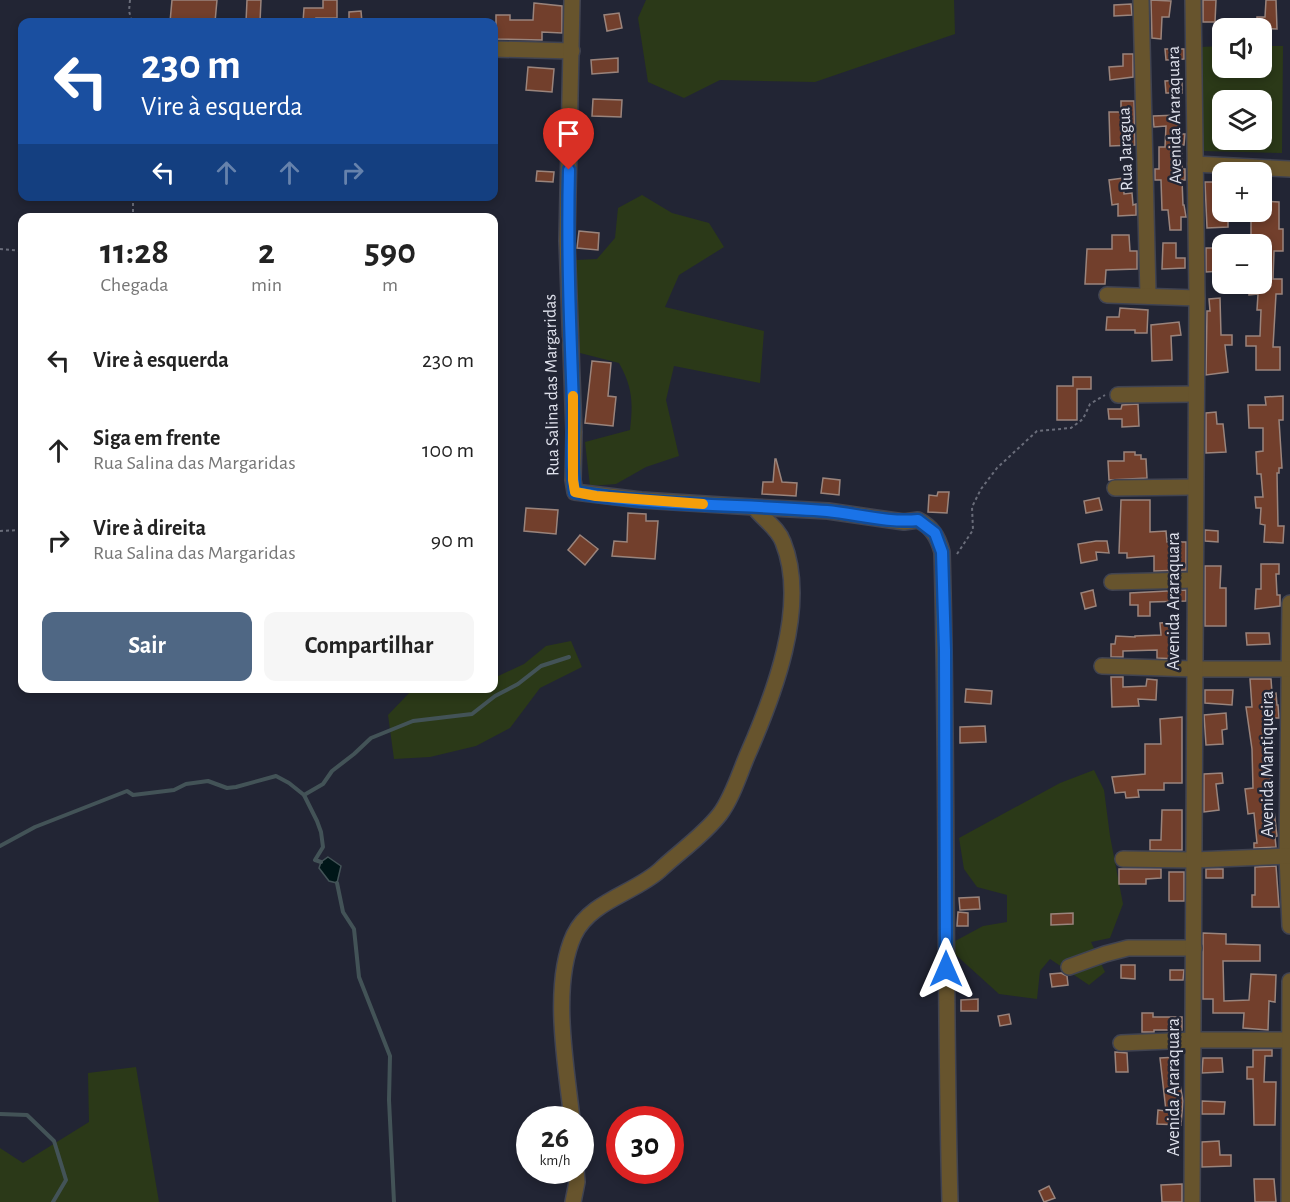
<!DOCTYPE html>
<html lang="pt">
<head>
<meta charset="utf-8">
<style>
	:root { --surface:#fff; --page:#f6f6f6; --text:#222; --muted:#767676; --accent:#4f6784 }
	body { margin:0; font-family:"Alegreya Sans",sans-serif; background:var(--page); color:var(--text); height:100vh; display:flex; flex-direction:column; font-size:22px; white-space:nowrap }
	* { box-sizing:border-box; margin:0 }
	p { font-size:20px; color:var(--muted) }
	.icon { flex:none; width:33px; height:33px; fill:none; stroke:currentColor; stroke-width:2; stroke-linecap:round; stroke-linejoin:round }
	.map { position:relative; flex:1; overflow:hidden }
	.drawer { position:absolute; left:18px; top:213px; width:480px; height:480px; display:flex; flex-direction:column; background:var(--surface); border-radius:12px; box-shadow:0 3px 9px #0003 }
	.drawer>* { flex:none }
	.banner { position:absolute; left:18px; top:18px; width:480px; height:183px; border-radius:12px; box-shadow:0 3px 9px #0003; background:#1a4fa0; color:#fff; overflow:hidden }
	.controls { position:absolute; left:1212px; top:18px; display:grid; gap:12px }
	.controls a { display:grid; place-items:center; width:60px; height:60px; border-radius:12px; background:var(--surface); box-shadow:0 3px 9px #0003; font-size:30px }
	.speed { position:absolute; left:516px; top:1106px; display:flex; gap:12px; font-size:30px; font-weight:700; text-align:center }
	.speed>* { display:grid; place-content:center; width:78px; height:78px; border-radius:50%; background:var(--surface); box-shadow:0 3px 9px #0003; line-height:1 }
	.speed small { font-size:15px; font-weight:400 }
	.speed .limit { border:9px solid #d22; background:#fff; color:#111 }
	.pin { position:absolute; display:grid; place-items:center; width:51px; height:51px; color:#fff; margin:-62px -26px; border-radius:50% 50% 50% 0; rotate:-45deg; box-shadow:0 0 6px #0007 }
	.pin .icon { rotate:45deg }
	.me { position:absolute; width:66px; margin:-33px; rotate:0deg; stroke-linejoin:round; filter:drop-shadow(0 0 4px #0008) }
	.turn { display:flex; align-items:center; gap:21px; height:126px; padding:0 24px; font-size:27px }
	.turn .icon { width:78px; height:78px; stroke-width:2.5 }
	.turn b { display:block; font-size:42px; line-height:51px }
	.lanes { display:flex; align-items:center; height:57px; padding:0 24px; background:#0003; justify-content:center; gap:30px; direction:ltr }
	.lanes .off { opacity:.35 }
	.eta { display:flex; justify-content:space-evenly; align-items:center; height:102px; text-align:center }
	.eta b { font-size:36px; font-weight:700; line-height:42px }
	.cta { display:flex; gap:12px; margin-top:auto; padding:12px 24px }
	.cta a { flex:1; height:69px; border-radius:12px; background:var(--accent); color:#fff; font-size:24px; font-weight:700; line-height:69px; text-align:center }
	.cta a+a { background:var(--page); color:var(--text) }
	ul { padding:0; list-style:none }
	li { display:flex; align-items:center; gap:18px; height:90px; padding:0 24px }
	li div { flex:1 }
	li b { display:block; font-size:22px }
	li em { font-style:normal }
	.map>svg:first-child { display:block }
	.green { fill:#2b3918; fill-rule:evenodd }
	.water { fill:#001618; stroke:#435357; stroke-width:1.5 }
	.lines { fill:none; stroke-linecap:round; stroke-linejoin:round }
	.stream { stroke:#435357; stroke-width:4 }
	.building { fill:#723f2c; stroke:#9a847c; stroke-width:1.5 }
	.minor-casing { stroke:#404351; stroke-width:18 }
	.path { stroke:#6a6d7a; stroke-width:2; stroke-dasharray:3 3; stroke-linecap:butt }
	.minor { stroke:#67542d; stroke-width:15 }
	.route-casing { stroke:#114b97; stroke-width:15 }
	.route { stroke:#1a73e8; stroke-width:10 }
	.slow { stroke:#f59e0b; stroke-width:10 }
	.labels { text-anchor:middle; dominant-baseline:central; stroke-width:5; stroke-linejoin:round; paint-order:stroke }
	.street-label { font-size:18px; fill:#dee0eb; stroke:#222534 }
</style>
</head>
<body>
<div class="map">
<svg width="1290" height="1202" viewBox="0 0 1290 1202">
	<rect width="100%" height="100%" fill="#222534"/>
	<!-- green -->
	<g class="green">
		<path d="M646,0H954L955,34L815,82L720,80L684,98L648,82L638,18Z"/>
		<path d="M1222,46V68H1262V46H1283L1282,153L1203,151L1201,47ZM1222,100H1262V140H1222Z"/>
		<path d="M642,195L672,213L709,223L724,247L679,275L665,307L764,331L760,383L674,366L666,400L679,456L646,467L616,484L590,486L585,442L630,430C633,403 633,388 619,363L580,353L576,260L597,259L615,238L618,208Z"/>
		<path d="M571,641L582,667L540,688L510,728L476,746L430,757L394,759L388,715L413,689L494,688V678L524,664L546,646Z"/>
		<path d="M1094,770L1104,790L1110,836L1123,904L1110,938L1091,942L1105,972L1089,985L1050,959L1040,971L1037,999L999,994L946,946L983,926L1007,922V895L977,887L964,869L959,838L1060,783Z"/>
		<path d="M136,1067L159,1202H0V1148L23,1163L89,1122L88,1073Z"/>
	</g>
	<!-- water -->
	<path class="water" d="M328,857L341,866L337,883L329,881L319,868L321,862Z"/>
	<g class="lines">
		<!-- stream -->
		<g class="stream">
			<path d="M304,795L323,784L332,771L354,754L371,738L413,721L472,714L495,696L518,684L541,666L569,657"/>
			<path d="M0,846L35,827L127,791L133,795L174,790L186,784L208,781L227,788L236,787L276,776L289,783L304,795L317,821L321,832L323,847L315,860L321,862"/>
			<path d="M337,883L343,912L354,929L359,977L390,1056L389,1100L394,1202"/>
			<path d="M0,1114L27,1115L54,1141L66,1180L53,1202"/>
		</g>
	</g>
	<!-- building -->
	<g class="building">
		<path d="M172,0H217L215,22L190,21V22H170Z"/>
		<path d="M247,0H261L260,22H246Z"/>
		<path d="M323,0H337V18H316V22H303L304,8H323Z"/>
		<path d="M1151,0L1171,1L1169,17H1162L1161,39L1152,38Z"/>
		<path d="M1203,0H1216L1215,22H1203Z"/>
		<path d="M1266,0H1276L1277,29L1257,28V17H1265Z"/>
		<path d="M534,3L562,6V33L542,32V40L496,39V15H510V20H533Z"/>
		<path d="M1131,4L1132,15L1114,16V5Z"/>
		<path d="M361,11L362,22H349V12Z"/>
		<path d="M619,13L622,28L607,31L604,15Z"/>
		<path d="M1165,49H1184V59L1166,60Z"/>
		<path d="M1123,54H1133V77L1110,80L1109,67L1123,66Z"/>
		<path d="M618,58V72L592,74L591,60Z"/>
		<path d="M528,67L554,69L552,92L526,90Z"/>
		<path d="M1182,80V93H1166L1165,81Z"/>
		<path d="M593,99L622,100L621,117L592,116Z"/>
		<path d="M1121,101H1134L1135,145L1110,146L1109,112H1121Z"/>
		<path d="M1179,115L1180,134H1185L1184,145H1182V169H1185V180H1182L1183,205H1184L1186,217H1181V230H1170L1168,210H1162L1161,180H1155V169H1159V147H1165L1166,126L1154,127L1153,116Z"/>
		<path d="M537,171L554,172L553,182L536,181Z"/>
		<path d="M1123,178L1124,194L1132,193L1133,205L1136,204V215L1118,216V204L1112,205L1109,180Z"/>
		<path d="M1205,182H1222V212L1230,213L1228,217V227L1207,228Z"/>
		<path d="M1262,201L1279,202V229H1283V251H1274L1273,279H1282V294H1276L1273,347H1280V370H1256V346H1246V336H1260L1261,310H1257L1258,294L1249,295V284H1262V244H1251V217L1252,212H1262Z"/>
		<path d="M579,231L599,233L598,250L577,248Z"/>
		<path d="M1112,235H1129L1130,251H1137V269L1106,270L1105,284H1085L1087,249H1112Z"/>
		<path d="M1163,243H1176V258H1185V268L1162,269Z"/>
		<path d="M1206,248H1222V271L1206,272Z"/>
		<path d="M1220,298L1221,335H1232V345H1225L1228,372L1206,375L1207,311H1210L1209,299Z"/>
		<path d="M1120,308L1148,310L1147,333H1135V330H1106L1107,317H1119Z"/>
		<path d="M1179,322L1181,335L1171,336L1172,360L1152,361L1151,325Z"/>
		<path d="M592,361L611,363L608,396L616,397L613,426L585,423Z"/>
		<path d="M1073,377H1091V389H1077V420H1057V386H1073Z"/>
		<path d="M1283,396V420H1279L1282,468H1279V473H1277L1278,526H1284L1283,543L1264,542L1265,525L1260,524L1261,508H1256L1255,497H1263L1261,474H1257L1256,452L1263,451V428H1249L1248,405H1266L1265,397Z"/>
		<path d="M1138,404L1139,426L1122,427V419H1109L1108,409H1121L1122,405Z"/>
		<path d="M1216,412L1217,424H1223L1226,452L1206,453V413Z"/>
		<path d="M1124,452H1135V455H1141V459H1146L1147,478L1109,480L1108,461H1124Z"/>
		<path d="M775,459H776L782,482L797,483L796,496L762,494L763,482H773Z"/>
		<path d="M823,478L840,480L839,495L821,493Z"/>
		<path d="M938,492H949L947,513L928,512L929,495L937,496Z"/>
		<path d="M1099,498L1102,510L1086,513L1084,501Z"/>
		<path d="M1121,500H1150V532L1166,531L1167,542H1186V570L1154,571V556L1127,558V553H1119Z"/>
		<path d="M526,508L558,510L556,534L524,531Z"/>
		<path d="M628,513L646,514V521H658L655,559L612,556L614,541L627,542Z"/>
		<path d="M1205,530L1218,531V542L1205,541Z"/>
		<path d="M580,535L598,549L585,565L568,550Z"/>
		<path d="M1096,541H1107L1109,553L1096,552L1097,560L1081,563L1078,544Z"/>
		<path d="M1261,564H1279V574H1276L1277,595H1280V606L1255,609L1256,589H1261Z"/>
		<path d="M1205,566H1221L1220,588H1226V626H1205Z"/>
		<path d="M1093,590L1096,606L1085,609L1081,593Z"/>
		<path d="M1186,590V601L1150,602V616H1138V605H1130V593Z"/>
		<path d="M1175,622V647H1178V659L1157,658V650L1123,651V657H1111V644H1115L1116,636L1135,637V636L1161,635L1160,623Z"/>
		<path d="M1246,633H1269L1270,644L1247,645Z"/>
		<path d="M1111,677H1123V687L1146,686L1147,679L1157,680L1156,700L1138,699L1139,706L1112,707Z"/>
		<path d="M1250,679H1271L1272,693H1276L1277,705H1278L1279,718H1272L1274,747H1269L1270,776L1277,836L1275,837L1276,847L1254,848V843H1257L1254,813L1248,814L1245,789L1253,788L1252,749L1246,707H1252Z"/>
		<path d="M966,689L992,691L991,704L965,702Z"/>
		<path d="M1205,690H1233L1232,705L1205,703Z"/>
		<path d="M1226,713L1227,729L1222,730L1223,744L1206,745L1204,715Z"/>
		<path d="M1182,717V783H1164V790H1138L1139,797L1126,798L1125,792L1115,793L1112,777L1145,774V744H1161L1160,719Z"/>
		<path d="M985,726L986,742L960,743V727Z"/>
		<path d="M1222,773L1223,783L1216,784L1219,810L1204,812V774Z"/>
		<path d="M1162,810H1182V850H1150V840H1161Z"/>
		<path d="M1276,866L1279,907H1252V895H1255V867Z"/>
		<path d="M1119,869H1161V878L1146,879V884H1119Z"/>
		<rect x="1206" y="869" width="17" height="9"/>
		<rect x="1169" y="872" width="15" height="29"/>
		<path d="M979,897L980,909L960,910L959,898Z"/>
		<path d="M958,912L968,913V926H957Z"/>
		<path d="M1073,913V924L1051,925V914Z"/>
		<path d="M1203,933L1226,934V944L1260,945V961H1223L1224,1001L1249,1000L1251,974L1276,975L1275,1002L1269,1001L1268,1030L1243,1028L1244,1013H1213V999H1203Z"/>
		<path d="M1121,965H1135V979L1121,978Z"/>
		<path d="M1170,970H1184L1183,980H1170Z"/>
		<path d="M1061,973L1067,976L1068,985L1052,987L1050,974Z"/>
		<path d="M978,999V1011H961V1000Z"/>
		<path d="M1142,1013H1153V1017H1182V1030H1154V1032H1142Z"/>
		<path d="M1009,1014L1011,1024L1000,1026L998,1016Z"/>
		<path d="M1253,1050H1272V1056H1265L1264,1082H1276L1275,1125H1254L1253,1079H1247V1067H1253Z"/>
		<path d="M1115,1052L1127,1053L1128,1072H1116Z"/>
		<path d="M1177,1057V1084H1180L1183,1101L1181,1125L1157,1124L1158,1110L1166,1111L1160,1058Z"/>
		<path d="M1203,1058H1222L1223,1072L1202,1073Z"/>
		<path d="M1202,1101L1225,1102L1224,1114H1202Z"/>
		<path d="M1219,1141L1220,1155H1231V1166L1202,1167V1142Z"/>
		<path d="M1254,1179H1274L1276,1202H1255Z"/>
		<path d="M1182,1184V1202H1162L1161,1185Z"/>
		<path d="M1049,1186L1055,1198L1044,1202L1039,1191Z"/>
	</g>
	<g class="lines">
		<!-- minor casing -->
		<g class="minor-casing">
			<g id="minor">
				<path d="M1141,0L1148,296"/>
				<path d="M494,49L572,51"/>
				<path d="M1195,164L1290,169"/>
				<path d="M1107,295L1197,298"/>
				<path d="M1118,395L1196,394"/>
				<path d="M1115,488L1195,487"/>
				<path d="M754,507L828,511L904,522L918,520C932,527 938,537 942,552C948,768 944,985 950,1202"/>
				<path d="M1112,582L1194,580"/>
				<path d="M1290,603L1287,856L1290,926"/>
				<path d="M1102,666L1194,669H1290"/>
				<path d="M1123,859L1194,860L1290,856"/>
				<path d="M1069,967L1105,954L1128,948H1194"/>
				<path d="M1121,1043L1194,1040H1290"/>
				<path d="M572,1119C566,1065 551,985 574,935C590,901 635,893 660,870C679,852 704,835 720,814C732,798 739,775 747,756C773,697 809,606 783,542C778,528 763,519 754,507L641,500L575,492L573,480L574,432L567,241L572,0"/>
				<path d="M573,1202L577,1182L576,1170"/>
				<path d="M1192,1202L1197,298L1193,0"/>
				<path d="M1289,1202L1290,981"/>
			</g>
		</g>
		<!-- path -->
		<g class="path">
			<path d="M130,0L129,11L132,22"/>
			<path d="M133,218V196"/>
			<path d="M0,249L22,251"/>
			<path d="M0,531L22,530"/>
			<path d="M957,554L973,530L972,507L981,489L997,468L1037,431L1071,428L1083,419L1090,404L1105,395"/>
		</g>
		<!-- minor -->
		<use href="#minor" class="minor"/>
	</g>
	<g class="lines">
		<!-- route casing -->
		<g class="route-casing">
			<path id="route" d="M569,170C567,248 570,326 573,405C574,434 570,463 575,492C658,507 743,504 827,511C857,514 888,523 918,520L935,533L942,552L945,650L946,969"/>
		</g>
		<!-- route -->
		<use href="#route" class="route"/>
		<!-- slow -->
		<path class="slow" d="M573,396V480L575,492L596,496L703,504"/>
	</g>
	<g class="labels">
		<!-- street labels -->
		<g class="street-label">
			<text transform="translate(1175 115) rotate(-91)">Avenida Araraquara</text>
			<text transform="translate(1126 149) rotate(-92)">Rua Jaragua</text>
			<text transform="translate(552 385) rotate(-91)">Rua Salina das Margaridas</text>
			<text transform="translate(1174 601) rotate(-90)">Avenida Araraquara</text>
			<text transform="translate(1268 764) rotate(-90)">Avenida Mantiqueira</text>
			<text transform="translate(1174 1087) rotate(-90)">Avenida Araraquara</text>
		</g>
	</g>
</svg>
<div class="controls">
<a><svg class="icon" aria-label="sound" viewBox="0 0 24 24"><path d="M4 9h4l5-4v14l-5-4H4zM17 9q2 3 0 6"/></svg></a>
<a><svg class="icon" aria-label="layers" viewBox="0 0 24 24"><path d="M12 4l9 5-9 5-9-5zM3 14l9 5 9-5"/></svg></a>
<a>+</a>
<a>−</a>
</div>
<div class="speed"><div>26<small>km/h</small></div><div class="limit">30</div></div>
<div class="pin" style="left:569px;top:170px;background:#d93025"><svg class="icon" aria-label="arrive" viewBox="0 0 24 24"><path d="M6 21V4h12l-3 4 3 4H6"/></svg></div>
<svg class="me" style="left:946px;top:969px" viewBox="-20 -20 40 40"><path d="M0-17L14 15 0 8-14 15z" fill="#1a73e8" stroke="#fff" stroke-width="4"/></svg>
<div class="banner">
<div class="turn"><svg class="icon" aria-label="left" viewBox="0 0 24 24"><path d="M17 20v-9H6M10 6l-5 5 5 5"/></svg><div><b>230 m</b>Vire à esquerda</div></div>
<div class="lanes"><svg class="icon" aria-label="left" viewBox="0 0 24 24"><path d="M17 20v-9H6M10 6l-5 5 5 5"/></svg><svg class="icon off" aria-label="ahead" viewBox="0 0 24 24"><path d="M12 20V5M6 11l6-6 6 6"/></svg><svg class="icon off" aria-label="ahead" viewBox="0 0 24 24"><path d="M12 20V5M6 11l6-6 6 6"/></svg><svg class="icon off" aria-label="right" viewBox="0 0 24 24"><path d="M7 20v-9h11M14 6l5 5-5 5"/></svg></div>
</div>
<section class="drawer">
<div class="eta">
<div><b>11:28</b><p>Chegada</p></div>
<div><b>2</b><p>min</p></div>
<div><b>590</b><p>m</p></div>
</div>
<ul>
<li><svg class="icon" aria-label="left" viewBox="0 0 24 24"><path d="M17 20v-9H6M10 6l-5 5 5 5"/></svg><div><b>Vire à esquerda</b></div><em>230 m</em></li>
<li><svg class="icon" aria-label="ahead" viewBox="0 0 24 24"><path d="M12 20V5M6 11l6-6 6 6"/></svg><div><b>Siga em frente</b><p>Rua Salina das Margaridas</p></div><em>100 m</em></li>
<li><svg class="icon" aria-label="right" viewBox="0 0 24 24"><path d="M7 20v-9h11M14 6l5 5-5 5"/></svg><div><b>Vire à direita</b><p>Rua Salina das Margaridas</p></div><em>90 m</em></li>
</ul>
<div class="cta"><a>Sair</a><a>Compartilhar</a></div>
</section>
</div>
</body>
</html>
